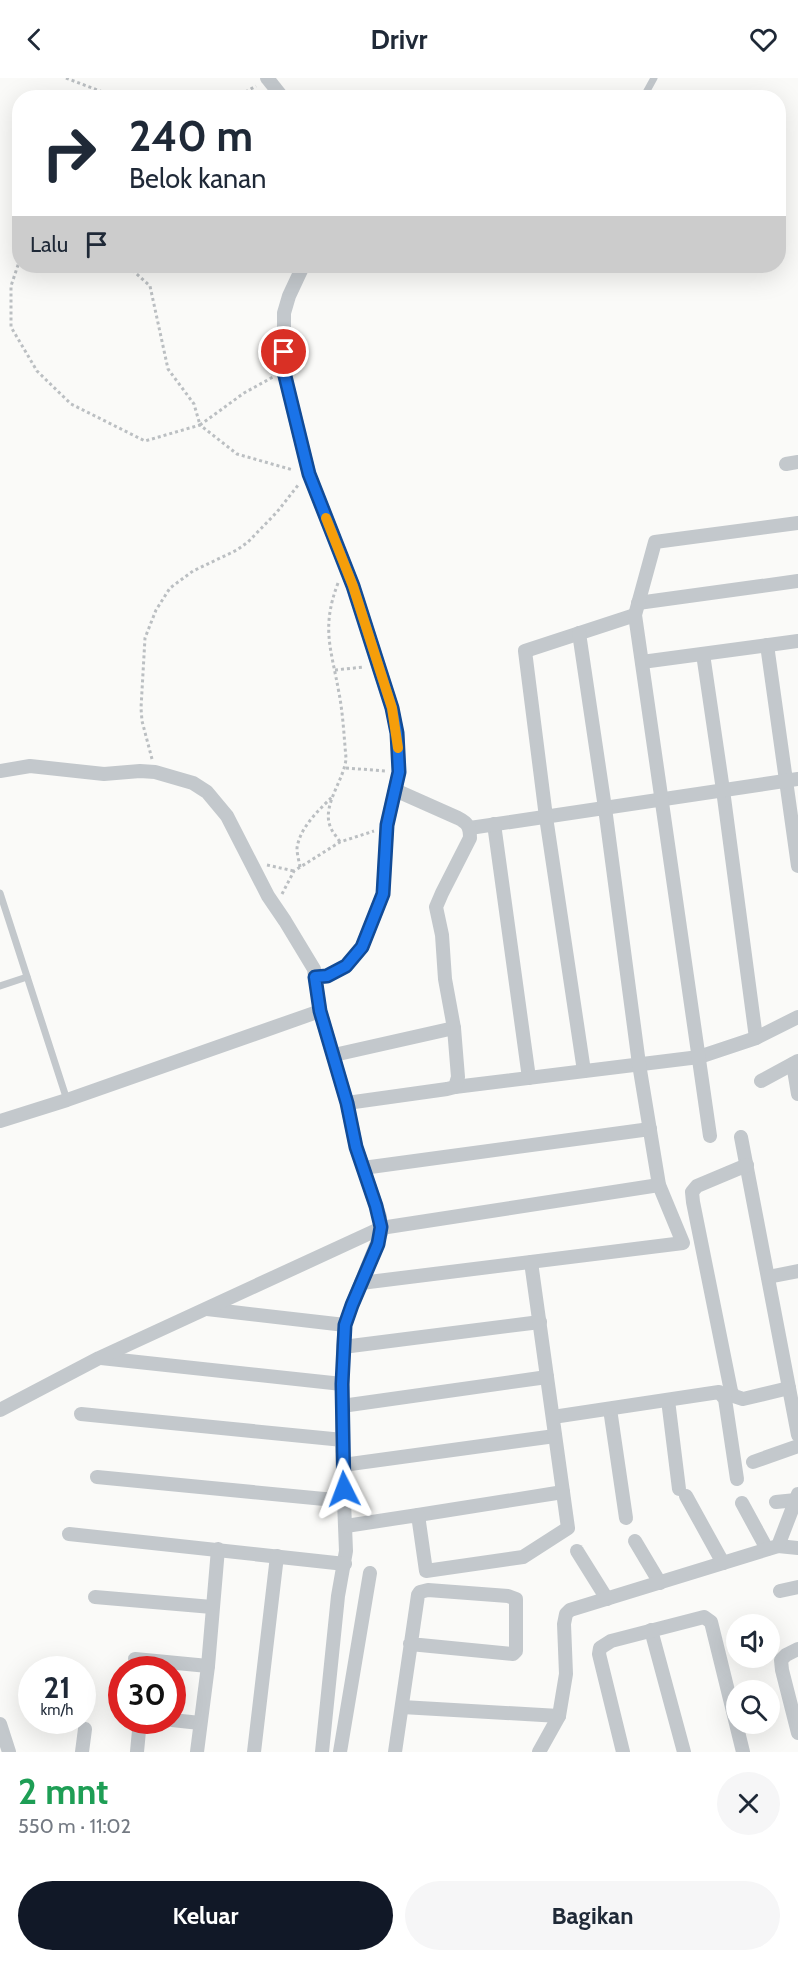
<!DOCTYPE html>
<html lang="id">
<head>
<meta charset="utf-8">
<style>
	:root { --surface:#fff; --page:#f6f6f7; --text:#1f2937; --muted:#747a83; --accent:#111827 }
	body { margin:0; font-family:Cabin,sans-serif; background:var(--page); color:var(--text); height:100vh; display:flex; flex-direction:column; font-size:22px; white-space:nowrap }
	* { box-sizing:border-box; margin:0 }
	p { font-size:20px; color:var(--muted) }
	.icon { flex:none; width:33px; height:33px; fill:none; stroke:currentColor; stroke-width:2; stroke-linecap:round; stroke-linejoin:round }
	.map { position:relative; height:1674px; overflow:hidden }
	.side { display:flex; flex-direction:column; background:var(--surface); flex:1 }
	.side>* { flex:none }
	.top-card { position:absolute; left:12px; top:12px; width:774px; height:183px; border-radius:24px; box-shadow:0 6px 24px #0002; background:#fff; color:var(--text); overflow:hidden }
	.tools { position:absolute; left:726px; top:1536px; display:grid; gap:12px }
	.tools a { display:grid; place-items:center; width:54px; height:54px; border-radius:50%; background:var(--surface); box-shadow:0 6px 24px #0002; font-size:30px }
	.speed { position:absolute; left:18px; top:1578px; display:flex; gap:12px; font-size:30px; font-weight:700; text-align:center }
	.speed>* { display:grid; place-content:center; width:78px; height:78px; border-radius:50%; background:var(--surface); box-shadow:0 6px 24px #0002; line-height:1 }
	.speed small { font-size:15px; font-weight:400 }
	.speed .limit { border:9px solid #d22; background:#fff; color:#111 }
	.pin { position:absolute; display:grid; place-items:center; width:51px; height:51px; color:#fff; margin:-26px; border:3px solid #fff; border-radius:50%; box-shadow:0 2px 6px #0007 }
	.me { position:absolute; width:66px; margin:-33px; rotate:357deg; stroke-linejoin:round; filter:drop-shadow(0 0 4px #0008) }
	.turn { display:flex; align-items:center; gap:21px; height:126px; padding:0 18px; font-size:27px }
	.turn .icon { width:78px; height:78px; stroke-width:2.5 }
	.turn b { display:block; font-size:42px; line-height:51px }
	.then { display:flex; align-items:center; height:57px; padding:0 18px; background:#0003; gap:12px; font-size:22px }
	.round { display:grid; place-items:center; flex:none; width:63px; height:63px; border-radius:32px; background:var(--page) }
	.head { display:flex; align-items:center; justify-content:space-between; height:102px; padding:0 18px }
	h1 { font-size:36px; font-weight:800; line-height:45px; color:#1e9e55 }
	.button { display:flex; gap:12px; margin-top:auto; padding:12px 18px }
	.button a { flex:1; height:69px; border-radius:36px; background:var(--accent); color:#fff; font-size:24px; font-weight:800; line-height:69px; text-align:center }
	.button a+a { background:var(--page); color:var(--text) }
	header { display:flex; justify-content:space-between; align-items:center; height:78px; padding:0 18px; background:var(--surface); font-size:27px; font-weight:800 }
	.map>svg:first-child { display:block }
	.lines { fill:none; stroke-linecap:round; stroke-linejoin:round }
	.path { stroke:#bbbfc2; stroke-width:3; stroke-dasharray:3 3; stroke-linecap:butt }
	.service { stroke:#c3c8cc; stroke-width:7 }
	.minor { stroke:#c3c8cc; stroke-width:14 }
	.route-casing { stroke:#114b97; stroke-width:15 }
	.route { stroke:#1a73e8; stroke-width:10 }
	.slow { stroke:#f59e0b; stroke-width:10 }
</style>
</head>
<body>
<header><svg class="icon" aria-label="back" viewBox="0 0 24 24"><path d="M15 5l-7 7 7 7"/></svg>Drivr<svg class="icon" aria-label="heart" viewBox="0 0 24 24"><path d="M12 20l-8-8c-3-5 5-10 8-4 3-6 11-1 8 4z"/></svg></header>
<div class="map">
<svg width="798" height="1674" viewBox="0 0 798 1674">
	<rect width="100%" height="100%" fill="#fafaf8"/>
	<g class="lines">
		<!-- path -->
		<g class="path">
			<path d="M66,0L105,15L136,20"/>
			<path d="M235,20L256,8"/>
			<path d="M20,181L11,208V249L37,293L71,326L145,363L200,347L237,376L293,392"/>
			<path d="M128,188L150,208L168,291L194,326L200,347L244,315L273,299"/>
			<path d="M338,505C321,550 331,570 339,615C343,636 344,658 346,680C345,701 322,726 330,748C332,754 337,759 340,764"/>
			<path d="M335,592L364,589"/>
			<path d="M152,681L142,643L141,630L145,560L156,532L170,510L193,493L237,472L248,464L277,434L299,406"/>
			<path d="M346,690L386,693"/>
			<path d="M267,787L294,793"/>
			<path d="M300,789C299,783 297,776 297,770C300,749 319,732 333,718"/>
			<path d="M282,816L294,793L340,764L374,753"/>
		</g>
		<!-- service -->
		<g class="service">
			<path d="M643,20L654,0"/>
			<path d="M0,815L67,1022"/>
			<path d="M0,908L27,899"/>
		</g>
		<!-- minor -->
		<g class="minor">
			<path d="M267,0L283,20"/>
			<path d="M303,188L289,218L284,235V294L309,396L353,508L392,630L397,655L399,694L387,747L383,816L362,869L346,888L327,898L315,899"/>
			<path d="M786,386L798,384"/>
			<path d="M638,525L798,503"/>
			<path d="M767,567L798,788"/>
			<path d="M703,576L723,712L756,960"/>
			<path d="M642,584L798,563"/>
			<path d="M0,693L30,688L104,696L140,693L155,694L193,705L207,714L227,738L268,818L285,843L314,891L320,933L347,1025L356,1069L380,1139L381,1155L352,1227L345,1247L343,1269L342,1373L346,1473L338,1518L322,1674"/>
			<path d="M494,746L529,1000"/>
			<path d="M470,750L798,701"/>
			<path d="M334,977L454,950"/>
			<path d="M793,986L798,1016"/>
			<path d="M584,993L546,739L525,573L635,537"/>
			<path d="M761,1003L798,983"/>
			<path d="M455,1009L699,979L756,960L798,939"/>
			<path d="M347,1025L447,1011L455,1009L458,999L454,950L445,901L442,857L436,829L442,815L470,760C470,749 468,745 458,740L395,712"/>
			<path d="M0,1043L67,1022L320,933"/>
			<path d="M710,1058L635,537L655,464L798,445"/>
			<path d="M741,1059L798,1357"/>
			<path d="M747,1087L697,1108L692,1114L693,1124L731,1313L734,1318L743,1321L789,1310"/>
			<path d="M363,1090L650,1051"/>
			<path d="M768,1199L798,1193"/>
			<path d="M361,1205L683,1165L659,1107L639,986L605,730L579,555"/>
			<path d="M207,1231L345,1247"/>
			<path d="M343,1269L540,1244"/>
			<path d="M101,1280L342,1306"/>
			<path d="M668,1322L679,1411"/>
			<path d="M342,1328L547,1299"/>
			<path d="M610,1331L626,1440"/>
			<path d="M0,1332L99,1280L381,1150L659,1107"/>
			<path d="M81,1336L343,1362"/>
			<path d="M553,1339L719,1314L725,1321L737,1401"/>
			<path d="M753,1384L798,1368"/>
			<path d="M343,1387L555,1358"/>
			<path d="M97,1399L345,1423"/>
			<path d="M686,1418L723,1485"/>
			<path d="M776,1424L796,1422"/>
			<path d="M742,1425L767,1471"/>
			<path d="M418,1437L563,1414"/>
			<path d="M346,1448L418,1437L426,1493L523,1479L568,1450L531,1184"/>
			<path d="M69,1456L345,1486"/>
			<path d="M635,1463L660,1505"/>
			<path d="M778,1468L798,1470"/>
			<path d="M577,1473L607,1521"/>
			<path d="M780,1513L798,1509"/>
			<path d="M95,1519L212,1529"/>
			<path d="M651,1552L684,1674"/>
			<path d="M798,1571L786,1577L781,1582L782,1592L798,1655"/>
			<path d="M135,1581L208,1588"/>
			<path d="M402,1629L559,1638"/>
			<path d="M172,1642L200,1645"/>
			<path d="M0,1646L9,1674"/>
			<path d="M82,1674L85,1651"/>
			<path d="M137,1674L140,1642"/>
			<path d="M197,1674L208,1588L218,1471"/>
			<path d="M254,1674L277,1478"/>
			<path d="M340,1674L370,1495"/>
			<path d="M395,1674L418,1517L420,1514L428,1512L508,1518L516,1521V1573L513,1576L410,1566"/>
			<path d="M539,1674L559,1638L566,1596L564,1546L566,1536L570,1532L778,1468L798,1416"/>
			<path d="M623,1674L599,1576L600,1570L611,1563L704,1539L711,1544L743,1674"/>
		</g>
	</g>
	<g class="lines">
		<!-- route casing -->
		<g class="route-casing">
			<path id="route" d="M284,274V294L309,396L353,508L392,630L397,655L399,694L387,747L383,816L362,869L346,888L327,898L315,899L320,933L347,1025L356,1069L376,1128L381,1149L378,1166L352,1227L345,1247L342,1306L344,1411"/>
		</g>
		<!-- route -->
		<use href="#route" class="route"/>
		<!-- slow -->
		<path class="slow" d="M326,440L353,508L392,630L398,670"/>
	</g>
</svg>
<div class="tools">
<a><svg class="icon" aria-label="sound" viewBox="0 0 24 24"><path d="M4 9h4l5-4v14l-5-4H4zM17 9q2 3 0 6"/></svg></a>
<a><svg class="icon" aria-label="search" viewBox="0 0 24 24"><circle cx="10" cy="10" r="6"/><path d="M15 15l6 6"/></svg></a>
</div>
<div class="speed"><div>21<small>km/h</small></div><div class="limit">30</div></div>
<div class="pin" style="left:284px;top:274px;background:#d93025"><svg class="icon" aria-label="arrive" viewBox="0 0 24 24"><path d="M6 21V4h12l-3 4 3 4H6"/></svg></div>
<svg class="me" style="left:344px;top:1411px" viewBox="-20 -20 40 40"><path d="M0-17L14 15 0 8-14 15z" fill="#1a73e8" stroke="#fff" stroke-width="4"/></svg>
<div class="top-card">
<div class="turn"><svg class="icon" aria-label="right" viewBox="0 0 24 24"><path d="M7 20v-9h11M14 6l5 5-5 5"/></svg><div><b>240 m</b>Belok kanan</div></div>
<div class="then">Lalu<svg class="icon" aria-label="arrive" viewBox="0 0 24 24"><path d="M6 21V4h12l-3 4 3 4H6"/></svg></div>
</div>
</div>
<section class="side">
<div class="head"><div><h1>2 mnt</h1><p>550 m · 11:02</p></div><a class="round"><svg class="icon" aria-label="close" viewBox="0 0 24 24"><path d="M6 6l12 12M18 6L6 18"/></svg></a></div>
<div class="button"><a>Keluar</a><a>Bagikan</a></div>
</section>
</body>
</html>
